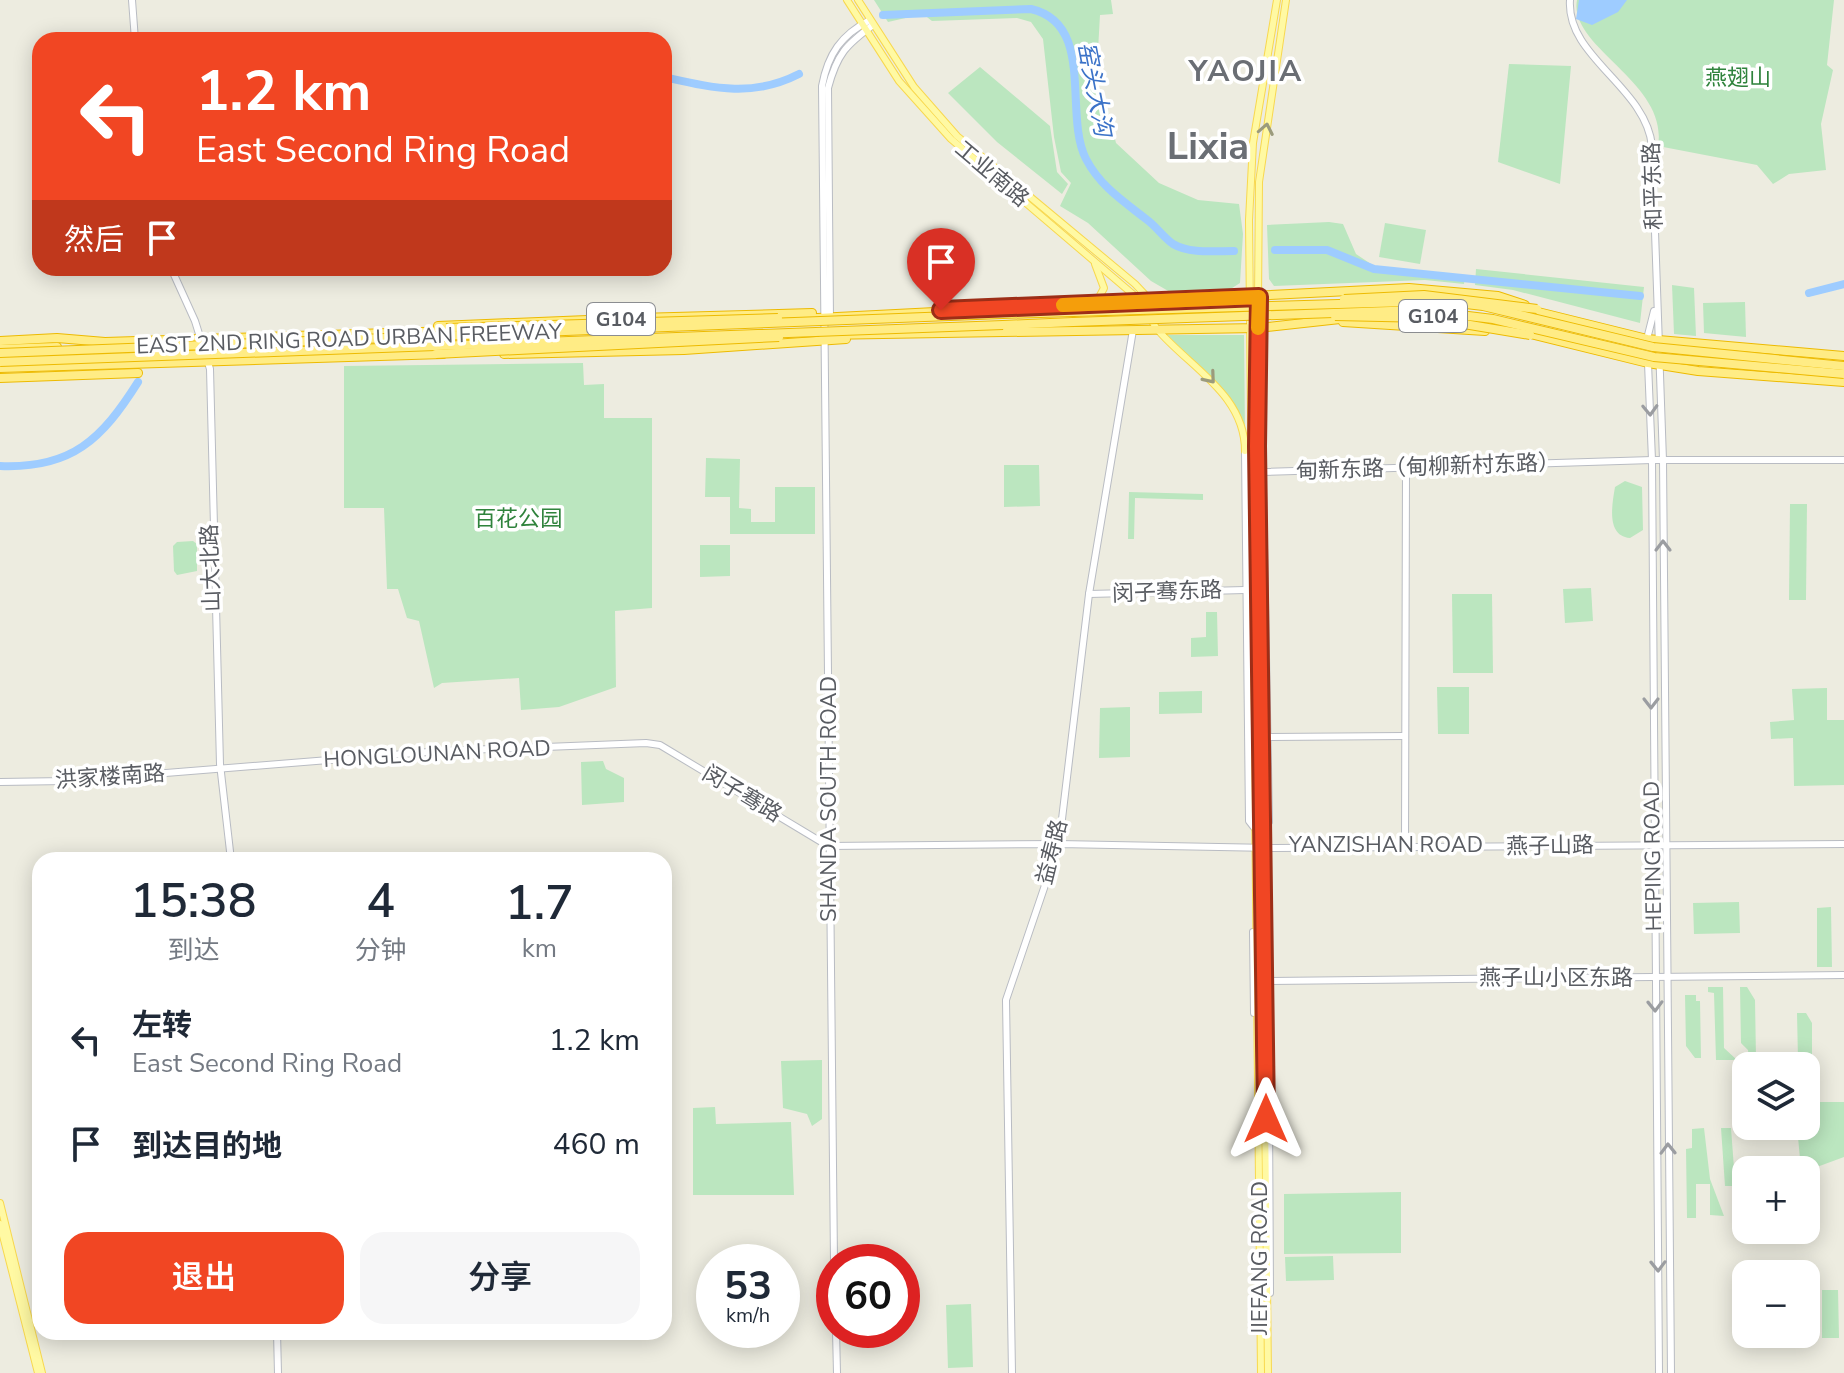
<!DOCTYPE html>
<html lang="zh">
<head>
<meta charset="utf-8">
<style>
	:root { --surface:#fff; --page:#f6f6f7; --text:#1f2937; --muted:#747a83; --accent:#f14623 }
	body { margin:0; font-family:"Nunito Sans","Noto Sans SC",sans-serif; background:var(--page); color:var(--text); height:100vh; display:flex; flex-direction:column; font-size:30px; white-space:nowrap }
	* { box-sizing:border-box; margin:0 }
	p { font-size:26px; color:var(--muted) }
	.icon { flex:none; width:44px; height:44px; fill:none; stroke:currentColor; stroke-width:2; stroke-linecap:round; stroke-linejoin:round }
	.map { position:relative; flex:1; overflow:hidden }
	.drawer { position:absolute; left:32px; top:852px; width:640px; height:488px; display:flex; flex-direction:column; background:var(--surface); border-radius:24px; box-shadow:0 4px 20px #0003 }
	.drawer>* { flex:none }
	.hud { position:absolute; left:32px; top:32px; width:640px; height:244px; border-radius:24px; box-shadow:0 4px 20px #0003; background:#f14623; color:#fff; overflow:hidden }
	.buttons { position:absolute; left:1732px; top:1052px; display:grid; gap:16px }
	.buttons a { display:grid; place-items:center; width:88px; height:88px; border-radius:16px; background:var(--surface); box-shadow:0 4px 20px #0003; font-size:40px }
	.speed { position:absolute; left:696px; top:1244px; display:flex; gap:16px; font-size:40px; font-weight:700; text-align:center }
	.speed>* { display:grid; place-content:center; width:104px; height:104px; border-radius:50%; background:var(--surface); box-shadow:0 4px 20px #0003; line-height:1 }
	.speed small { font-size:20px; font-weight:400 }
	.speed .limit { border:12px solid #d22; background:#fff; color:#111 }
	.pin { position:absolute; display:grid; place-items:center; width:68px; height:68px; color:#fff; margin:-82px -34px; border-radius:50% 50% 50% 0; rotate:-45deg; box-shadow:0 0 8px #0007 }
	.pin .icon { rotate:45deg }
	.me { position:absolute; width:88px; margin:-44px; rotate:0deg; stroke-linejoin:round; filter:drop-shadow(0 0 6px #0008) }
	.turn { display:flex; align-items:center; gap:28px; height:168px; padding:0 32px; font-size:36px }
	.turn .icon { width:104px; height:104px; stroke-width:2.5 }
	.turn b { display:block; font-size:56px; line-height:68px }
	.then { display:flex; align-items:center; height:76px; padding:0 32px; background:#0003; gap:16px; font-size:30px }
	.eta { display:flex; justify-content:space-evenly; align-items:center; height:136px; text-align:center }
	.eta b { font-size:48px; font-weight:600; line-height:56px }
	.action { display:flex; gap:16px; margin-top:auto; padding:16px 32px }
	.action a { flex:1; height:92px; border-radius:24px; background:var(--accent); color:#fff; font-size:32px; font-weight:600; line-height:92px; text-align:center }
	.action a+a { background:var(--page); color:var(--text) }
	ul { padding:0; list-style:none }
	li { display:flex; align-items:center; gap:24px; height:104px; padding:0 32px }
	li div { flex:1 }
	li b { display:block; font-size:30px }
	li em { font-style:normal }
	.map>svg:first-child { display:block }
	.green { fill:#bbe6bf }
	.water { fill:#9eccff }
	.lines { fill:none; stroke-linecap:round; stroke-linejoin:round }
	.river { stroke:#9eccff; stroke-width:8 }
	.secondary-casing { stroke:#b9bcc3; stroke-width:8 }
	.primary-casing { stroke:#f8d84f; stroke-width:8 }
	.highway-casing { stroke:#edba00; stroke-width:10 }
	.secondary { stroke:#fff; stroke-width:6 }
	.primary { stroke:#fff9a3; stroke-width:6 }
	.highway { stroke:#ffec85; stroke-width:8 }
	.highway-bridge-casing { stroke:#edba00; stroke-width:10; stroke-linecap:butt }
	.highway-bridge { stroke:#ffec85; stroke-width:8 }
	.oneway { stroke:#9b9b7c }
	.oneway2 { stroke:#9b9da1 }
	.route-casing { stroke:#9d2e17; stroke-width:20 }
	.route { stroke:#f14623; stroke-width:14 }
	.slow { stroke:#f59e0b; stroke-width:14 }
	.labels { text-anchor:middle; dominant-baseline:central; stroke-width:7; stroke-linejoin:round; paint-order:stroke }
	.shield { fill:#fff; stroke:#8b8d91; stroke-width:2 }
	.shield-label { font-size:20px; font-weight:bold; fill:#595c62 }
	.park-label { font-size:22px; fill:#2f833c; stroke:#fff }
	.street-label { font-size:22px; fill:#595c62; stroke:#fff }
	.water-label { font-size:24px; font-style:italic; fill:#3c73c8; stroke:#fff }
	.district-label { font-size:30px; font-weight:bold; letter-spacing:2px; fill:#6a6e74; stroke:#fff }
	.town-label { font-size:38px; font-weight:bold; fill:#6a6e74; stroke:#fff }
</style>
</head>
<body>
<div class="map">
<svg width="1844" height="1373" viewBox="0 0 1844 1373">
	<rect width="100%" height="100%" fill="#edece0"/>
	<!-- green -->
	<g class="green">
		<path d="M874,0H1111L1113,14L1100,15L1095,103L1107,107L1116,143L1159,183L1198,200L1239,204L1243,234L1240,283L1229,290L1170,292L1151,281L1088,223L1060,206L1071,183L1061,172L1054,137L1043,39L1031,22L1017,18L932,21L923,14L888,22Z"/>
		<path d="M1577,0H1834L1827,65L1833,70L1821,124L1826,170L1789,174L1773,184L1757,165L1658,146C1669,82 1568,48 1577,0Z"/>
		<path d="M1509,64L1571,66L1560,184L1498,162Z"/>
		<path d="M980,67L1050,126L1057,172L1068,184L1062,194L997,142L948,93Z"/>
		<path d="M1329,222L1343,224L1356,254L1374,266V271L1465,275L1464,284L1425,280L1274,286L1269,279L1267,225Z"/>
		<path d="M1385,223L1426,230L1420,264L1379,257Z"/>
		<path d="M1476,269L1644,287L1640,323L1513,290L1475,285Z"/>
		<path d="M1672,285L1694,288L1696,336L1674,334Z"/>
		<path d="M1745,302L1746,337L1704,333L1703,303Z"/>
		<path d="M1164,335H1244L1245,434L1208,373Z"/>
		<path d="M583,363L584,385L604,384V418H652V608L615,611L616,687L559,707L521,710L519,678L442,683L434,688L419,621L407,618L398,589H387L384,508H344V366Z"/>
		<path d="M706,458L740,459L739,508L751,509V522H775V487H815V534H730V497H705Z"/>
		<path d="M1004,465H1039L1040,506L1004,507Z"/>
		<path d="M1625,481L1642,487L1643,530L1630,538C1606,536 1612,505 1615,487Z"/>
		<path d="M1129,492L1203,494V500L1135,498L1134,539H1128Z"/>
		<path d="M1790,504H1807L1806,600H1789Z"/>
		<path d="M193,541L197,544V571L177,575L174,571L173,546L177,542Z"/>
		<path d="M730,545V576L700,577V545Z"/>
		<path d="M1591,588L1593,621L1565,623L1563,589Z"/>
		<path d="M1452,594H1492L1493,673H1453Z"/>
		<path d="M1206,612H1217L1218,656L1191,657V638L1206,637Z"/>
		<path d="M1437,687H1469V734H1438Z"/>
		<path d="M1827,688V720H1844V785L1794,786L1793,738L1771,739L1770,722L1794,720L1792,689Z"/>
		<path d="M1202,691V713L1159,714V692Z"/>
		<path d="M1130,707V757L1099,758L1100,708Z"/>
		<path d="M603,761L606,769L624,778V802L582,805L581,762Z"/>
		<path d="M1739,902L1740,933L1694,934L1693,903Z"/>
		<path d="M1831,907L1832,967H1817V908Z"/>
		<path d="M1708,987H1723L1724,1048L1737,1060H1716L1714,993L1708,992Z"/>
		<path d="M1740,987H1747L1755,1000L1756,1058L1761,1061H1749L1748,1050L1741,1043Z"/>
		<path d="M1685,995H1696V1001H1700L1701,1058H1695L1686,1046Z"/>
		<path d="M1797,1013H1806L1812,1023V1098H1806L1805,1060H1798Z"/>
		<path d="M822,1060V1119L812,1126L807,1114L783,1108L781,1061Z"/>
		<path d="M1806,1102H1844V1157L1806,1171L1801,1170L1797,1126H1806Z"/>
		<path d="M715,1107L716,1124L791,1122L794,1195H693V1108Z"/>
		<path d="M1704,1128L1710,1179L1724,1216L1710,1215V1184H1696V1218H1687L1686,1149L1692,1148V1129Z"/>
		<path d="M1731,1128L1735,1182H1746V1215H1737V1186H1725L1721,1128Z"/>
		<path d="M1401,1192V1253L1284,1254V1194Z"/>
		<path d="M1333,1256L1334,1280L1286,1281L1285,1257Z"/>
		<path d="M1822,1290H1838L1839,1338H1822Z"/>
		<path d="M971,1304L973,1367L948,1368L946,1305Z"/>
	</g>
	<!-- water -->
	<path class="water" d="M1579,0H1640H1627L1618,12L1592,25L1576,19Z"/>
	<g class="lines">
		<!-- river -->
		<g class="river">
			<path d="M883,15L1031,9C1096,24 1063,114 1086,159C1100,186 1123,201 1146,219C1156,226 1163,237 1173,244C1190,254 1214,251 1234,251"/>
			<path d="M451,40L470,36L491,40"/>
			<path d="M664,77C713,88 752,98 799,74"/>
			<path d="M1275,250H1327L1374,269L1640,296"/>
			<path d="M1809,293L1844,284"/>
			<path d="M0,466C72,469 102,439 138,382"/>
		</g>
		<!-- secondary casing -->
		<g class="secondary-casing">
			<g id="secondary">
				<path d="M132,0L135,40"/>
				<path d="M1570,0C1566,57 1646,87 1652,146L1663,460L1671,1373"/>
				<path d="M171,268L195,321L210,369L220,764L231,860"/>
				<path d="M1654,311L1647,339L1652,460L1659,1373"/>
				<path d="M830,320L828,88C837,54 846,45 873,25"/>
				<path d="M1258,422L1263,492L1269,822L1263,829"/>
				<path d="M1245,451L1249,821L1256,830"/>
				<path d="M1262,472L1652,460H1844"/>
				<path d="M1089,594L1245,590"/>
				<path d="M1268,737L1405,736"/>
				<path d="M0,782L66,781L441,751L646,743L660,745L828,846L1059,844L1275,848L1844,844"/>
				<path d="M1405,847L1406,469"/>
				<path d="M1253,932L1254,1013"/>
				<path d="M1268,934L1270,1293"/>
				<path d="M1269,981L1844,975"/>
				<path d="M834,1263L822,86C828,54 841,35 870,20"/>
				<path d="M836,1330L837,1373"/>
				<path d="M277,1332L278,1373"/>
				<path d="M1012,1373L1006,1000L1059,844L1089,594L1133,330"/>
			</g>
		</g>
		<!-- primary casing -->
		<g class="primary-casing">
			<g id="primary">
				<path d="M847,0L899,81L951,139L1142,302C1147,310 1151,321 1157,329C1189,367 1245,394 1245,451"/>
				<path d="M858,0L914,87L957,136L1135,284L1152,302L1154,313"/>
				<path d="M1095,264L1104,288L1096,303"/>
				<path d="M0,1203L42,1373"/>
				<path d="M0,1224L38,1373"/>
				<path d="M1261,1373L1249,220L1253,143L1277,0"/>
				<path d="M1268,1373L1257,419L1259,182L1286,0"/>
			</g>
		</g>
		<!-- highway casing -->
		<g class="highway-casing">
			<g id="highway">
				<path d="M1530,310L1647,339L1844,356"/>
				<path d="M1003,314L1073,312"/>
				<path d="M638,318L812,313"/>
				<path d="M798,319L1409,288L1498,296L1525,305"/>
				<path d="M1474,320L1648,363L1698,371L1844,382"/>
				<path d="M1343,322L1485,331"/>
				<path d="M1003,325L1073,322"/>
				<path d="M438,326L612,319"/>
				<path d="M823,335L1258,328L1349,318"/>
				<path d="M0,341L57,338L105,342L453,331"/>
				<path d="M0,349L57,347"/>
				<path d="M504,354L684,350L846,339"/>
				<path d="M0,368L443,354"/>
				<path d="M0,378L138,373"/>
			</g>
		</g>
		<!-- secondary -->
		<use href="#secondary" class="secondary"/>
		<!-- primary -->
		<use href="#primary" class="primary"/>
		<!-- highway -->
		<use href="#highway" class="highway"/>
		<!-- highway-bridge casing -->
		<g class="highway-bridge-casing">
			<g id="highway-bridge">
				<path d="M1344,299L1424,295L1537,309"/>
				<path d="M1073,312L1441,301L1483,306L1653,347L1844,366"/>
				<path d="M1335,316L1428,318L1530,335"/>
				<path d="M1073,322L1419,310L1493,319L1654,357L1844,374"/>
				<path d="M446,328L778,318"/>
				<path d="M0,353L1003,314"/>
				<path d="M436,354L779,337"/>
				<path d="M0,362L1003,325"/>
			</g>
		</g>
		<!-- highway-bridge -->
		<use href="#highway-bridge" class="highway-bridge"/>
	</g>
	<!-- one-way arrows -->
	<defs><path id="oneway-chevron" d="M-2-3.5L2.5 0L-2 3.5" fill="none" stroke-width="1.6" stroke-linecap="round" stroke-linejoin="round" transform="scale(2)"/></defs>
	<g class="oneway">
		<use href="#oneway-chevron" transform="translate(1266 129) rotate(-79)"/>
		<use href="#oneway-chevron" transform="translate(1210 378) rotate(50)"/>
	</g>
	<g class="oneway2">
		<use href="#oneway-chevron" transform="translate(1650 410) rotate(88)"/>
		<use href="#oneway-chevron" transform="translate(1663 546) rotate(-90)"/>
		<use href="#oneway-chevron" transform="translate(1651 703) rotate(90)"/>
		<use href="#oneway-chevron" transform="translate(1655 1006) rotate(89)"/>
		<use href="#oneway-chevron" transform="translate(1668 1149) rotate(-91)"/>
		<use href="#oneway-chevron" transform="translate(1658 1266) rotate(89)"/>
	</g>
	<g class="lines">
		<!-- route casing -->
		<g class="route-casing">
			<path id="route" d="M941,310L1259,297L1257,446L1266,1119"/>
		</g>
		<!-- route -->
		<use href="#route" class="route"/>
		<!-- slow -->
		<path class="slow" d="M1063,305L1259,297L1258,328"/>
	</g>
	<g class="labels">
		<!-- shield labels -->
		<g class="shield">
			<rect x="1399" y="300" width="68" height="32" rx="6"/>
			<rect x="587" y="303" width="68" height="32" rx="6"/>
		</g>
		<g class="shield-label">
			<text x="1433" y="316">G104</text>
			<text x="621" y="319">G104</text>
		</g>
		<!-- park labels -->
		<g class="park-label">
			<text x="1738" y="78">燕翅山</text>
			<text x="518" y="519">百花公园</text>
		</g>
		<!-- street labels -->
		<g class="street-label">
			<text transform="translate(992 174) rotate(40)">工业南路</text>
			<text transform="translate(1653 186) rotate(-92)">和平东路</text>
			<text transform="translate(349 339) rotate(-2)">EAST 2ND RING ROAD URBAN FREEWAY</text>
			<text transform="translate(1428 467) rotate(-2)">甸新东路（甸柳新村东路）</text>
			<text transform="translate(211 568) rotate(-92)">山大北路</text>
			<text transform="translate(1167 592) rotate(-2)">闵子骞东路</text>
			<text transform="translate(437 754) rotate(-3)">HONGLOUNAN ROAD</text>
			<text transform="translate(110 777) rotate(-4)">洪家楼南路</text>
			<text transform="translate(742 794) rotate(31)">闵子骞路</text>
			<text transform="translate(829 799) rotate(-90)">SHANDA SOUTH ROAD</text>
			<text x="1386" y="845">YANZISHAN ROAD</text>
			<text transform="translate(1550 846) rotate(-1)">燕子山路</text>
			<text transform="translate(1052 852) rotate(-76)">益寿路</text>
			<text transform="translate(1653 856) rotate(-91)">HEPING ROAD</text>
			<text x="1556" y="978">燕子山小区东路</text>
			<text transform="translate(1260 1258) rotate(-90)">JIEFANG ROAD</text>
		</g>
		<!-- water labels -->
		<g class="water-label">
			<text transform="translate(1095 89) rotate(79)">窑头大沟</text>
		</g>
		<!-- district labels -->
		<g class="district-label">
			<text x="1246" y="71">YAOJIA</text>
		</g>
		<!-- town labels -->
		<g class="town-label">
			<text x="1208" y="146">Lixia</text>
		</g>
	</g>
</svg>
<div class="buttons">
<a><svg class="icon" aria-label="layers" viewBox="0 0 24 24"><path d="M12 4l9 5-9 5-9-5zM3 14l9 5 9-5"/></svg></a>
<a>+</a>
<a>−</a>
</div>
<div class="speed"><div>53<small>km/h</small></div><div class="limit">60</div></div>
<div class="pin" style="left:941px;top:310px;background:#d93025"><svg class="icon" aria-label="arrive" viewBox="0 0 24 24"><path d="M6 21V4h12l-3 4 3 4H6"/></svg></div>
<svg class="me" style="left:1266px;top:1119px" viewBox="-20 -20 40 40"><path d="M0-17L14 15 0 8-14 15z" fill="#f14623" stroke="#fff" stroke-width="4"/></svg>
<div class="hud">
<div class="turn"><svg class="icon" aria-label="left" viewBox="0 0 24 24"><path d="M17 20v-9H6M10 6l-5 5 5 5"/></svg><div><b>1.2 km</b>East Second Ring Road</div></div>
<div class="then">然后<svg class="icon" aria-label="arrive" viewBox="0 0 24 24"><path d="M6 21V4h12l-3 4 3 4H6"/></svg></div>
</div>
<section class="drawer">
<div class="eta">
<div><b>15:38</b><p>到达</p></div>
<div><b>4</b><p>分钟</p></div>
<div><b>1.7</b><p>km</p></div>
</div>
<ul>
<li><svg class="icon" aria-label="left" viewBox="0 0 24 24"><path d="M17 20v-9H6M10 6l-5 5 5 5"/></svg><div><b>左转</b><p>East Second Ring Road</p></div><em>1.2 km</em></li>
<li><svg class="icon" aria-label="arrive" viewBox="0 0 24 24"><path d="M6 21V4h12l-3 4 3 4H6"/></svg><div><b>到达目的地</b></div><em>460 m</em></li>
</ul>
<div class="action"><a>退出</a><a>分享</a></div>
</section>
</div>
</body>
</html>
